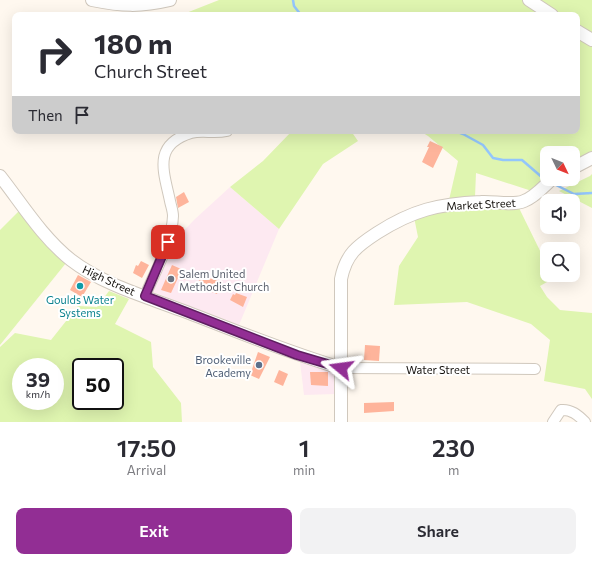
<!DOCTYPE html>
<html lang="en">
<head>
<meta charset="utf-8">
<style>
	:root { --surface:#fff; --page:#f2f2f3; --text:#2b2b33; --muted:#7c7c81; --accent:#922e94 }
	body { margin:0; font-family:Commissioner,sans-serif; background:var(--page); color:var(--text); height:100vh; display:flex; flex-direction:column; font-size:15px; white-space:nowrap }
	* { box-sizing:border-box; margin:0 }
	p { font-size:13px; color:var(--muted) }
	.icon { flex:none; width:22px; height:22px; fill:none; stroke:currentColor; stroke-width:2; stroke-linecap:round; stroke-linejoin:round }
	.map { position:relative; height:422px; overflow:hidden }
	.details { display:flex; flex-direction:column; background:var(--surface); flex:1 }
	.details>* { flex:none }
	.banner { position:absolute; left:12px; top:12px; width:568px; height:122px; border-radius:8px; box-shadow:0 4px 16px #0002; background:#fff; color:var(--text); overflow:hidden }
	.needle { width:26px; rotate:133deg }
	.tools { position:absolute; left:540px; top:146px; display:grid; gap:8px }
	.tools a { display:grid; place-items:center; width:40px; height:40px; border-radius:8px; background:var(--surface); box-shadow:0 4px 16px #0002; font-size:20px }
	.speed { position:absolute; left:12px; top:358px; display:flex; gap:8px; font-size:20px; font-weight:700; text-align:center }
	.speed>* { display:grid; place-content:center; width:52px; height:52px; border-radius:50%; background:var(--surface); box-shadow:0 4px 16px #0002; line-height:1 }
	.speed small { font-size:10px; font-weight:400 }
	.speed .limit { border:2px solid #111; border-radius:6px; background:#fff; color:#111 }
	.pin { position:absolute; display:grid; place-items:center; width:34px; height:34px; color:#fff; margin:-17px; border-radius:8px; box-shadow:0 2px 6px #0006 }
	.me { position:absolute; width:44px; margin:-22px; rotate:286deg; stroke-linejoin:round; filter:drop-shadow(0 0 3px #0008) }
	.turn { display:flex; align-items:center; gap:14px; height:84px; padding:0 16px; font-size:18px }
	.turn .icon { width:52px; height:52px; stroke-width:2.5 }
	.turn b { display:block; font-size:28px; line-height:34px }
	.then { display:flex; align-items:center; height:38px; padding:0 16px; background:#0003; gap:8px; font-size:15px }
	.eta { display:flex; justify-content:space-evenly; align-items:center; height:68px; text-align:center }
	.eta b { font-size:24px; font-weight:600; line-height:28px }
	.primary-button { display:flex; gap:8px; margin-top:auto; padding:8px 16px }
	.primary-button a { flex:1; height:46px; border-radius:8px; background:var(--accent); color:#fff; font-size:16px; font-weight:600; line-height:46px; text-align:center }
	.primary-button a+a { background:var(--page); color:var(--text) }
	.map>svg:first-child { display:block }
	.commercial { fill:#fde9f1 }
	.green { fill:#dff5b0; fill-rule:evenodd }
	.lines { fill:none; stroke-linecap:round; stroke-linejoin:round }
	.stream { stroke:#93c6fc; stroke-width:2.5 }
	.building { fill:#feb49b }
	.minor-casing { stroke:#d0c8bd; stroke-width:12 }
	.major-casing { stroke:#d0c8bd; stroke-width:14 }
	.minor { stroke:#fff; stroke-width:10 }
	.major { stroke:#fff; stroke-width:12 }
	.route-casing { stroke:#5f1e60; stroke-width:10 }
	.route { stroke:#922e94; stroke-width:7 }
	.worship-dot { fill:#6b7280; stroke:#fff; stroke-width:1.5 }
	.culture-dot { fill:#0f9aa8; stroke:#fff; stroke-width:1.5 }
	.service-dot { fill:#5c6f8a; stroke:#fff; stroke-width:1.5 }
	.labels { text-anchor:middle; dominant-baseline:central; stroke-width:4; stroke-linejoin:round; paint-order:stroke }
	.street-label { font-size:11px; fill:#13100c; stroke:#fff }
	.worship-label { font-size:11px; fill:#5b616d; stroke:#fff; text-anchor:start }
	.culture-label { font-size:11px; fill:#0d838f; stroke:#fff }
	.service-label { font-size:11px; fill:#4e5e75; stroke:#fff; text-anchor:end }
</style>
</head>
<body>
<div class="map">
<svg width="592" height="422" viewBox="0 0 592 422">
	<rect width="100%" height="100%" fill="#fff8ef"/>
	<!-- commercial -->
	<g class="commercial">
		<path d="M230,187L279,229L239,325L150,291L169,246L195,219Z"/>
		<path d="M300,362L328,368L335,372L336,394L304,395Z"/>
	</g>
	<!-- green -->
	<g class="green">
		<path d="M219,0H592V162L573,173V153H547V179H563L538,193L476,173L475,197L449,200L458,161L428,136L420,131H577V15H181Z"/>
		<path d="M292,131H351L358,141L323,164L279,229L230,187L263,161Z"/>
		<path d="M592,174V208L559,191L590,176Z"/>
		<path d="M481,206L519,208L547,265V275H552L554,278L540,286L547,297L560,310L592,313V399L585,389L544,381L550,340L531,324L467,302L394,305L399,266L418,237L414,217L426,213Z"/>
		<path d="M20,210L66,263L0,345V230Z"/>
		<path d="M109,291L129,299L115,324L151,342L153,367L181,403L182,422H0V347L15,333L51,340L78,306L97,307ZM21,367H55V401H21ZM81,367H115V401H81Z"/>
	</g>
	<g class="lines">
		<!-- stream -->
		<g class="stream">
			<path d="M293,0L294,6L301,15"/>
			<path d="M455,131L463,134L483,145L493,158L503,160H522L544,179"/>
			<path d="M556,185L574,194L592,193"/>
		</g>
	</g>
	<!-- building -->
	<g class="building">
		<path d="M430,141L443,147L433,168L422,162L429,147H427Z"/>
		<path d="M184,192L189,202L178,208L176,197Z"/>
		<path d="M141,261L149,265L142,278L133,273L136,265L138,266Z"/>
		<path d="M172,265L188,272L185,280L178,278L171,293L161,290Z"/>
		<path d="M78,275L91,282L82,297L70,290Z"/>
		<path d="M201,275L221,282L217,294L197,286Z"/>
		<path d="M236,293L247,297L243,307L230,300L233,294L235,295Z"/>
		<path d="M365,345L380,346L379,361L364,360Z"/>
		<path d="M258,352L270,357L259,379L250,375Z"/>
		<path d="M279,370L288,374L283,386L274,382Z"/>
		<path d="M310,372H328V386L311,385Z"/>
		<path d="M394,402V411L364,413V403Z"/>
	</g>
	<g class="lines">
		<!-- minor casing -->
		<g class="minor-casing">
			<g id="minor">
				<path d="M145,296C155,271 172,243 173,216C173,211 171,206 170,201C164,172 152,145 191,133C203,130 214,134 227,131"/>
				<path d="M341,368L535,369"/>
				<path d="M553,422L561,410C571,409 578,415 585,422"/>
			</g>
		</g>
		<!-- major casing -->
		<g class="major-casing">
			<g id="major">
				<path d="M92,0C122,6 140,7 170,0"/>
				<path d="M529,0L552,15"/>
				<path d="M577,31L592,40"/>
				<path d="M573,168L592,158"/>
				<path d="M0,176C22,204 42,237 71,260C102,284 144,296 181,310C234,330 286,352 341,368"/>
				<path d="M341,422V279C346,254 357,246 377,233C413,210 438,204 481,202C493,201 513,206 524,201C535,197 543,187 552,179"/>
			</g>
		</g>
		<!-- minor -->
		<use href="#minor" class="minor"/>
		<!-- major -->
		<use href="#major" class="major"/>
	</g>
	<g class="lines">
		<!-- route casing -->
		<g class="route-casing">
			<path id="route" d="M168,242L145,296L297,355L341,368"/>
		</g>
		<!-- route -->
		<use href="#route" class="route"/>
	</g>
	<!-- markers -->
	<circle class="worship-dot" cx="171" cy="279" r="4"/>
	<circle class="culture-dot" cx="80" cy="286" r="4"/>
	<circle class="service-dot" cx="259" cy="365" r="4"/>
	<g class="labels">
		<!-- street labels -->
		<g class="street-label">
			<text transform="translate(481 204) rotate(-3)">Market Street</text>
			<text transform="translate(109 280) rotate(25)">High Street</text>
			<text x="438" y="369">Water Street</text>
		</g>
		<!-- worship labels -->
		<g class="worship-label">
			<text x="179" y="273">Salem United<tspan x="179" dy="13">Methodist Church</tspan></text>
		</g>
		<!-- culture labels -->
		<g class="culture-label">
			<text x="80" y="299">Goulds Water<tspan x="80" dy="13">Systems</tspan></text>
		</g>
		<!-- service labels -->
		<g class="service-label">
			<text x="251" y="359">Brookeville<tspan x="251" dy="13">Academy</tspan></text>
		</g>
	</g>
</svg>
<div class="tools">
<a><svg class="needle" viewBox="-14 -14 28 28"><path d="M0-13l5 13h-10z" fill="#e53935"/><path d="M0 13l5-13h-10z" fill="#7c7c81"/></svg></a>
<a><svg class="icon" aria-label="sound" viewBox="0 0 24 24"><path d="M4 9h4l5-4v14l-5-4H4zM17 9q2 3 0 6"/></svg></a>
<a><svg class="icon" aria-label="search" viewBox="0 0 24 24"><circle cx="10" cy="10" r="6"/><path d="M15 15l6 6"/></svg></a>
</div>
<div class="speed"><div>39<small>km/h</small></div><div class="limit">50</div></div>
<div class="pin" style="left:168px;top:242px;background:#d93025"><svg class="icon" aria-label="arrive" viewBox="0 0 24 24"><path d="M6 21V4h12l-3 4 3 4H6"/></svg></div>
<svg class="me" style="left:341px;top:368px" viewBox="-20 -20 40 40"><path d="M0-17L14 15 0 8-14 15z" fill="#922e94" stroke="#fff" stroke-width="4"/></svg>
<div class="banner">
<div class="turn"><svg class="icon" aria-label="right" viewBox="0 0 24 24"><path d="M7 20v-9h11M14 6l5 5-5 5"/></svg><div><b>180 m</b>Church Street</div></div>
<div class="then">Then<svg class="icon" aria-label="arrive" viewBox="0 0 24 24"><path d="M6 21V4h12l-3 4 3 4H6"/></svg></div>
</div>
</div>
<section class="details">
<div class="eta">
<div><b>17:50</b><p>Arrival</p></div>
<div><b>1</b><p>min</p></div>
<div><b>230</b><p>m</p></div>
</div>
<div class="primary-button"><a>Exit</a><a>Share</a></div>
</section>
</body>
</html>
